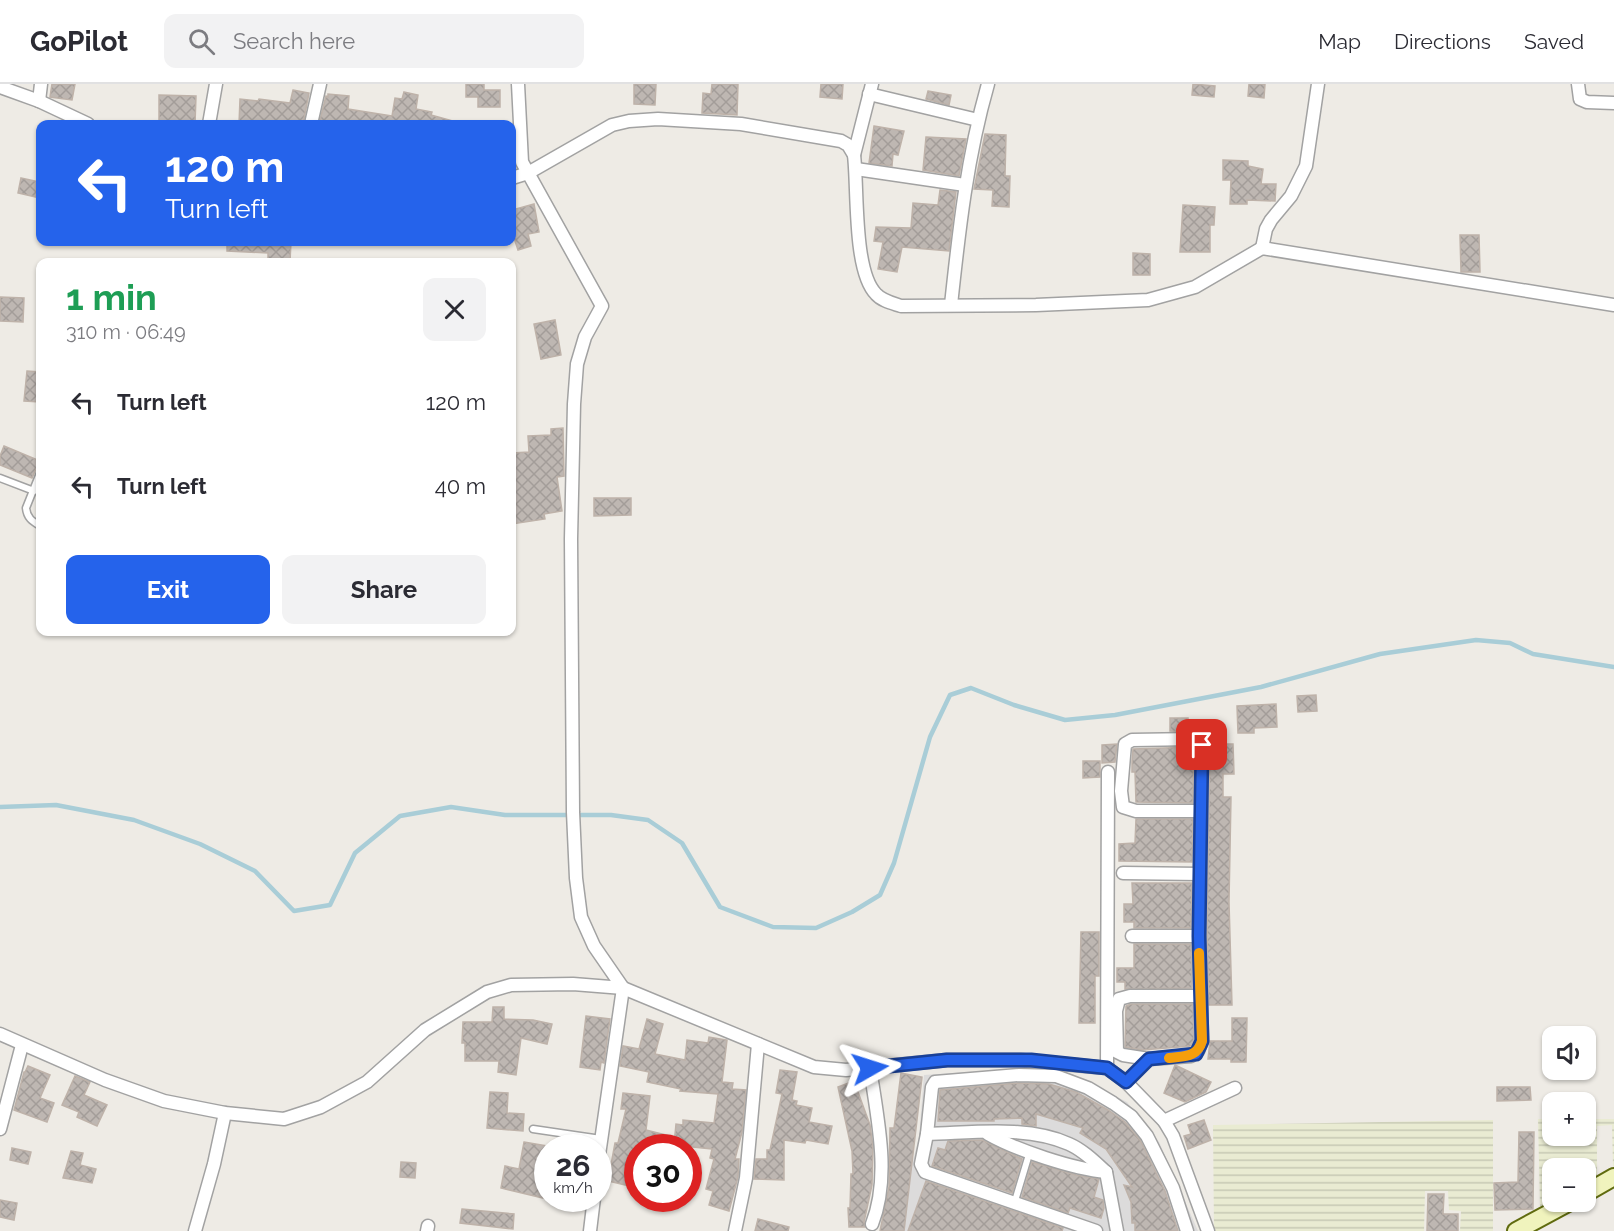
<!DOCTYPE html>
<html lang="en">
<head>
<meta charset="utf-8">
<style>
	:root { --surface:#fff; --page:#f2f2f3; --text:#2b2b33; --muted:#7c7c81; --line:#e1e1e2; --accent:#2563eb }
	body { margin:0; font-family:Raleway,sans-serif; background:var(--page); color:var(--text); height:100vh; display:flex; flex-direction:column; font-size:22px; white-space:nowrap }
	* { box-sizing:border-box; margin:0 }
	p { font-size:20px; color:var(--muted) }
	.icon { flex:none; width:33px; height:33px; fill:none; stroke:currentColor; stroke-width:2; stroke-linecap:round; stroke-linejoin:round }
	.map { position:relative; flex:1; overflow:hidden }
	.sheet { position:absolute; left:36px; top:174px; width:480px; height:378px; display:flex; flex-direction:column; background:var(--surface); border-radius:12px; box-shadow:0 2px 4px #0004 }
	.sheet>* { flex:none }
	.hud { position:absolute; left:36px; top:36px; width:480px; height:126px; border-radius:12px; box-shadow:0 2px 4px #0004; background:#2563eb; color:#fff; overflow:hidden }
	.tools { position:absolute; left:1542px; top:942px; display:grid; gap:12px }
	.tools a { display:grid; place-items:center; width:54px; height:54px; border-radius:12px; background:var(--surface); box-shadow:0 2px 4px #0004; font-size:30px }
	.speed { position:absolute; left:534px; top:1050px; display:flex; gap:12px; font-size:30px; font-weight:700; text-align:center }
	.speed>* { display:grid; place-content:center; width:78px; height:78px; border-radius:50%; background:var(--surface); box-shadow:0 2px 4px #0004; line-height:1 }
	.speed small { font-size:15px; font-weight:400 }
	.speed .limit { border:9px solid #d22; background:#fff; color:#111 }
	.pin { position:absolute; display:grid; place-items:center; width:51px; height:51px; color:#fff; margin:-26px; border-radius:12px; box-shadow:0 3px 9px #0006 }
	.me { position:absolute; width:66px; margin:-33px; rotate:84deg; stroke-linejoin:round; filter:drop-shadow(0 0 4px #0008) }
	.turn { display:flex; align-items:center; gap:21px; height:126px; padding:0 30px; font-size:27px }
	.turn .icon { width:78px; height:78px; stroke-width:2.5 }
	.turn b { display:block; font-size:42px; line-height:51px }
	.round { display:grid; place-items:center; flex:none; width:63px; height:63px; border-radius:12px; background:var(--page) }
	.summary { display:flex; align-items:center; justify-content:space-between; height:102px; padding:0 30px }
	h1 { font-size:36px; font-weight:700; line-height:45px; color:#1e9e55 }
	.cta { display:flex; gap:12px; margin-top:auto; padding:12px 30px }
	.cta a { flex:1; height:69px; border-radius:12px; background:var(--accent); color:#fff; font-size:24px; font-weight:700; line-height:69px; text-align:center }
	.cta a+a { background:var(--page); color:var(--text) }
	ul { padding:0; list-style:none }
	li { display:flex; align-items:center; gap:18px; height:84px; padding:0 30px }
	li div { flex:1 }
	li b { display:block; font-size:22px }
	li em { font-style:normal }
	header { display:flex; align-items:center; gap:36px; box-sizing:border-box; height:84px; padding:0 30px; background:var(--surface); border-bottom:2px solid var(--line) }
	header strong { font-size:28px }
	nav { display:flex; gap:33px; margin-inline-start:auto; font-size:21px }
	.search { width:420px; height:54px; background:var(--page); display:flex; align-items:center; gap:15px; box-sizing:border-box; padding:0 21px; border-radius:12px; color:var(--muted); font-size:22px }
	.map>svg:first-child { display:block }
	.residential { fill:#dcdbdb }
	.farmland { fill:url(#farmland-rules) }
	.lines { fill:none; stroke-linecap:round; stroke-linejoin:round }
	.stream { stroke:#a9cdd7; stroke-width:4.5 }
	.building { fill:url(#building-cross-hatch); stroke:#beb2a9; stroke-width:1.5 }
	.lane-casing { stroke:#a2a2a2; stroke-width:9 }
	.street-casing { stroke:#a2a2a2; stroke-width:15 }
	.secondary-casing { stroke:#606b0f; stroke-width:20 }
	.lane { stroke:#fff; stroke-width:6 }
	.street { stroke:#fff; stroke-width:12 }
	.secondary { stroke:#f0f3bd; stroke-width:16 }
	.route-casing { stroke:#184099; stroke-width:15 }
	.route { stroke:#2563eb; stroke-width:10 }
	.slow { stroke:#f59e0b; stroke-width:10 }
</style>
</head>
<body>
<header>
<strong>GoPilot</strong>
<div class="search"><svg class="icon" aria-label="search" viewBox="0 0 24 24"><circle cx="10" cy="10" r="6"/><path d="M15 15l6 6"/></svg>Search here</div>
<nav><a>Map</a><a>Directions</a><a>Saved</a></nav>
</header>
<div class="map">
<svg width="1614" height="1147" viewBox="0 0 1614 1147">
	<defs>
		<pattern id="farmland-rules" width="6" height="5" patternUnits="userSpaceOnUse" patternTransform="scale(1.5)"><rect width="6" height="5" fill="#e9ebd2"/><path d="M0 2.5h6" fill="none" stroke="#c7c9b4"/></pattern>
		<pattern id="building-cross-hatch" width="8" height="8" patternUnits="userSpaceOnUse" patternTransform="scale(1.5)"><rect width="8" height="8" fill="#beb7b2"/><path d="M0 0l8 8M0 8l8-8" fill="none" stroke="#a39d99"/></pattern>
	</defs>
	<rect width="100%" height="100%" fill="#eeebe5"/>
	<!-- residential -->
	<path class="residential" d="M1029,984L1072,990L1127,1018L1159,1058L1198,1147H895L919,1053L924,991Z"/>
	<!-- farmland -->
	<g class="farmland">
		<path d="M1538,1035H1552V1052H1586V1035H1614V1082L1613,1083L1612,1041L1597,1042V1091L1586,1097V1084H1552V1116L1540,1123Z"/>
		<path d="M1493,1036V1147H1460L1461,1127L1449,1126L1448,1107H1425L1424,1147H1214L1213,1041Z"/>
	</g>
	<g class="lines">
		<!-- stream -->
		<path class="stream" d="M0,723L56,721L134,736L200,760L255,787L294,827L330,821L355,769L400,732L451,723L505,731H611L648,736L682,759L720,823L773,843L816,844L852,828L880,811L894,779L930,653L950,611L971,604L1014,621L1065,636L1115,631L1261,603L1380,570L1476,556L1510,559L1533,570L1614,583"/>
	</g>
	<!-- building -->
	<g class="building">
		<path d="M52,0H75L72,16L50,13Z"/>
		<path d="M466,0H484V6H500V23H478V13H466Z"/>
		<path d="M634,0H656L655,21L634,20Z"/>
		<path d="M712,0H738L737,31L702,29L703,9L711,10Z"/>
		<path d="M821,0H843L842,15L820,13Z"/>
		<path d="M1193,0L1215,2L1214,13L1192,11Z"/>
		<path d="M1249,0H1265L1264,14L1248,12Z"/>
		<path d="M293,6L309,9L303,40H239L240,15L258,17L259,15L290,19Z"/>
		<path d="M928,7L951,11L949,21L926,15Z"/>
		<path d="M404,8L418,11L416,25L432,28L431,31L453,37V40H319L326,12L328,13V10L349,12L348,25L392,32L395,14L402,15Z"/>
		<path d="M159,11L196,12L195,40H159Z"/>
		<path d="M874,42L904,47L898,71L893,70L892,82L869,79Z"/>
		<path d="M985,50L1006,51L1005,92H1010L1009,123L992,122L993,106L974,105Z"/>
		<path d="M926,53L966,55L959,92L923,86Z"/>
		<path d="M1223,76L1248,77V82L1263,85L1261,100H1276L1275,117L1247,116V120H1230L1231,96H1223Z"/>
		<path d="M21,94L40,98V114L18,109Z"/>
		<path d="M940,106L956,108L949,167L902,163L897,188L878,185L883,158L874,157L876,143L911,144L913,119L938,121Z"/>
		<path d="M534,120L539,148L528,150L531,162L518,166L512,148V126Z"/>
		<path d="M1183,121L1215,123L1214,141H1210V168H1180Z"/>
		<path d="M1460,151H1479L1480,188H1461Z"/>
		<path d="M227,158H291L290,177H268V169L227,167Z"/>
		<path d="M1133,169L1150,170V191H1133Z"/>
		<path d="M0,213L24,214L23,238L0,237Z"/>
		<path d="M555,236L561,271L541,275L534,240Z"/>
		<path d="M27,287L40,288V318L24,317Z"/>
		<path d="M563,344L564,392L557,393L562,427L544,430L545,435L512,440V369L529,368L528,352L551,351V345Z"/>
		<path d="M4,362L40,377V384L36,385L32,394L0,381V372Z"/>
		<path d="M594,414H631V431L594,432Z"/>
		<path d="M1316,611L1317,627L1298,628L1297,612Z"/>
		<path d="M1276,620L1277,643L1254,644V649H1238L1237,622Z"/>
		<path d="M1170,634H1188V641L1213,640V660H1233L1234,690H1223V713H1231L1229,818L1232,921H1209L1207,852L1210,661L1203,648L1170,647Z"/>
		<path d="M1117,660L1115,678L1102,679V661Z"/>
		<path d="M1194,663L1193,719L1136,718L1135,688H1132V678L1133,665Z"/>
		<path d="M1083,677H1100V693L1083,694Z"/>
		<path d="M1136,735H1193L1192,778L1119,777V760L1135,759Z"/>
		<path d="M1132,799H1192L1191,844H1134V838H1124V820H1133Z"/>
		<path d="M1081,848H1099V892H1095V939H1079Z"/>
		<path d="M1134,860H1191L1192,904L1125,905V898H1117V884H1134Z"/>
		<path d="M1131,920H1193L1194,956L1191,962L1142,966L1125,963L1126,922Z"/>
		<path d="M493,923H504V935L533,936L552,940L547,960L521,954L516,991L498,988L499,977H465V959H462L463,938H492Z"/>
		<path d="M586,932L610,935L604,979L601,978L600,986L580,983Z"/>
		<path d="M1232,934H1247L1246,978H1231V975H1208L1210,957H1232Z"/>
		<path d="M647,935L663,940L655,970L685,976L687,956L708,959L709,953L727,956L722,998L733,999L732,1005L746,1006L742,1048L735,1075H739L738,1093L729,1127L709,1121L713,1107L706,1105L714,1075L710,1074L712,1065L674,1061L676,1040L683,1041V1036L714,1039L718,1010L680,1007L681,1005L647,998L649,988L620,982L623,962L639,965Z"/>
		<path d="M1175,981L1211,998L1206,1008L1185,1018L1164,1009Z"/>
		<path d="M28,982L50,991L40,1014L54,1019L47,1038L14,1026L24,988H25Z"/>
		<path d="M780,986L797,988L792,1016L797,1017L796,1021L812,1024L809,1038L832,1042L828,1060L806,1056L805,1059L784,1056V1096L754,1095L756,1075H767V1066H770L782,1010L776,1009Z"/>
		<path d="M901,989L922,993L904,1147H880L889,1103L890,1044H894Z"/>
		<path d="M75,992L90,998L84,1011L107,1021L97,1042L77,1033L79,1028L62,1021Z"/>
		<path d="M854,997L870,1041L873,1063L872,1101L864,1138L865,1143H849L848,1124H850L851,1090H853L852,1067L838,1003Z"/>
		<path d="M1019,999L1049,1000L1076,1008L1108,1026L1125,1038L1140,1056L1165,1107L1178,1147H1135V1139H1132L1131,1118L1124,1101L1132,1103L1106,1065L1080,1049L1083,1044L1036,1030V1042L1022,1040V1034L994,1035V1037H938L940,1006Z"/>
		<path d="M1497,1003H1530L1531,1016L1497,1017Z"/>
		<path d="M490,1008L508,1009L507,1029L524,1030L523,1047L487,1044Z"/>
		<path d="M623,1009L650,1012L646,1046L674,1053L671,1064H638V1104L608,1097L615,1059H618L626,1025H621Z"/>
		<path d="M1204,1036L1211,1056L1188,1065L1184,1052L1191,1050L1188,1041Z"/>
		<path d="M1519,1048H1534L1533,1125L1495,1126L1494,1099L1518,1098Z"/>
		<path d="M982,1056L1022,1075L1012,1109L932,1082L938,1064L945,1066L948,1057Z"/>
		<path d="M524,1058L548,1062L545,1092H547L543,1114L501,1104L505,1082L519,1085Z"/>
		<path d="M12,1064L31,1068L28,1080L10,1076Z"/>
		<path d="M71,1067L83,1069L80,1081L96,1085L92,1099L63,1094Z"/>
		<path d="M401,1078L416,1079L415,1094L400,1093Z"/>
		<path d="M1032,1078L1076,1091L1099,1095L1094,1113L1103,1116L1104,1124L1101,1134L1070,1124L1068,1129L1022,1113Z"/>
		<path d="M926,1097L1063,1144L1062,1147H908Z"/>
		<path d="M1428,1110H1444L1443,1130H1458V1147H1427Z"/>
		<path d="M0,1116L17,1119L14,1136L0,1133Z"/>
		<path d="M462,1125L514,1130L513,1145L460,1139Z"/>
		<path d="M758,1135L789,1143L788,1147H755Z"/>
	</g>
	<g class="lines">
		<!-- lane casing -->
		<g class="lane-casing">
			<g id="lane">
				<path d="M40,389L26,424C27,434 32,437 40,442"/>
				<path d="M0,394L34,407"/>
				<path d="M533,1045L601,1055"/>
				<path d="M1015,1117L1030,1067"/>
			</g>
		</g>
		<!-- street casing -->
		<g class="street-casing">
			<g id="street">
				<path d="M518,0L522,78L602,222L585,253L577,280L574,320L571,455L573,728L576,794L581,833L594,862L623,904L598,1078"/>
				<path d="M1578,0L1580,15L1587,18L1614,19"/>
				<path d="M0,3L39,17L88,40"/>
				<path d="M869,10L978,36"/>
				<path d="M39,17L41,0"/>
				<path d="M209,40L216,0"/>
				<path d="M311,40L320,0"/>
				<path d="M854,71L872,0"/>
				<path d="M856,85L965,101"/>
				<path d="M512,94L528,89L612,41L629,37L658,35L741,40L841,57L848,61L854,71C858,103 853,187 876,210C882,217 892,219 901,222L1036,221L1148,216L1195,203L1262,164L1614,221"/>
				<path d="M1262,164L1266,145L1271,136L1291,112L1306,82L1318,0"/>
				<path d="M951,221C959,146 967,73 988,0"/>
				<path d="M1123,789L1200,790"/>
				<path d="M1132,852H1199"/>
				<path d="M0,950L105,996L164,1017L225,1029L284,1035L321,1023L367,998L425,946L487,908L511,901L573,900L623,904L814,983L846,986L947,976H1020L1107,984L1126,998L1164,1037L1173,1052L1208,1147"/>
				<path d="M1149,975L1123,971L1117,968L1116,927L1119,915L1130,912H1201"/>
				<path d="M870,984C877,1033 891,1092 872,1140"/>
				<path d="M1107,984L1108,688"/>
				<path d="M1126,998L1149,975L1191,972L1198,967L1202,957L1199,852L1202,661L1199,655H1195L1132,656L1125,660L1121,707L1123,723L1136,727H1200"/>
				<path d="M1164,1037L1235,1004"/>
				<path d="M0,1045L22,961"/>
				<path d="M927,1050C972,1049 1027,1041 1069,1060C1083,1066 1095,1078 1106,1088L1117,1147"/>
				<path d="M988,1050C1016,1066 1073,1085 1106,1088"/>
				<path d="M195,1147L214,1080L225,1029"/>
				<path d="M427,1147L428,1142"/>
				<path d="M590,1147L594,1114"/>
				<path d="M735,1147L746,1094L758,960"/>
				<path d="M1096,1147L925,1088L921,1080L927,1050L932,1003L935,998L1019,991L1056,992L1088,1004L1113,1019L1131,1032L1147,1052L1173,1104L1187,1147"/>
			</g>
		</g>
		<!-- secondary casing -->
		<g class="secondary-casing">
			<g id="secondary">
				<path d="M1586,1109L1614,1093"/>
				<path d="M1516,1147L1570,1118"/>
			</g>
		</g>
		<!-- lane -->
		<use href="#lane" class="lane"/>
		<!-- street -->
		<use href="#street" class="street"/>
		<!-- secondary -->
		<use href="#secondary" class="secondary"/>
	</g>
	<g class="lines">
		<!-- route casing -->
		<g class="route-casing">
			<path id="route" d="M870,984L947,976H1031L1107,984L1126,998L1149,975L1196,970L1202,957L1199,852L1202,661"/>
		</g>
		<!-- route -->
		<use href="#route" class="route"/>
		<!-- slow -->
		<path class="slow" d="M1169,974C1184,972 1197,974 1202,957L1199,869"/>
	</g>
</svg>
<div class="tools">
<a><svg class="icon" aria-label="sound" viewBox="0 0 24 24"><path d="M4 9h4l5-4v14l-5-4H4zM17 9q2 3 0 6"/></svg></a>
<a>+</a>
<a>−</a>
</div>
<div class="speed"><div>26<small>km/h</small></div><div class="limit">30</div></div>
<div class="pin" style="left:1202px;top:661px;background:#d93025"><svg class="icon" aria-label="arrive" viewBox="0 0 24 24"><path d="M6 21V4h12l-3 4 3 4H6"/></svg></div>
<svg class="me" style="left:870px;top:984px" viewBox="-20 -20 40 40"><path d="M0-17L14 15 0 8-14 15z" fill="#2563eb" stroke="#fff" stroke-width="4"/></svg>
<div class="hud">
<div class="turn"><svg class="icon" aria-label="left" viewBox="0 0 24 24"><path d="M17 20v-9H6M10 6l-5 5 5 5"/></svg><div><b>120 m</b>Turn left</div></div>
</div>
<section class="sheet">
<div class="summary"><div><h1>1 min</h1><p>310 m · 06:49</p></div><a class="round"><svg class="icon" aria-label="close" viewBox="0 0 24 24"><path d="M6 6l12 12M18 6L6 18"/></svg></a></div>
<ul>
<li><svg class="icon" aria-label="left" viewBox="0 0 24 24"><path d="M17 20v-9H6M10 6l-5 5 5 5"/></svg><div><b>Turn left</b></div><em>120 m</em></li>
<li><svg class="icon" aria-label="left" viewBox="0 0 24 24"><path d="M17 20v-9H6M10 6l-5 5 5 5"/></svg><div><b>Turn left</b></div><em>40 m</em></li>
</ul>
<div class="cta"><a>Exit</a><a>Share</a></div>
</section>
</div>
</body>
</html>
